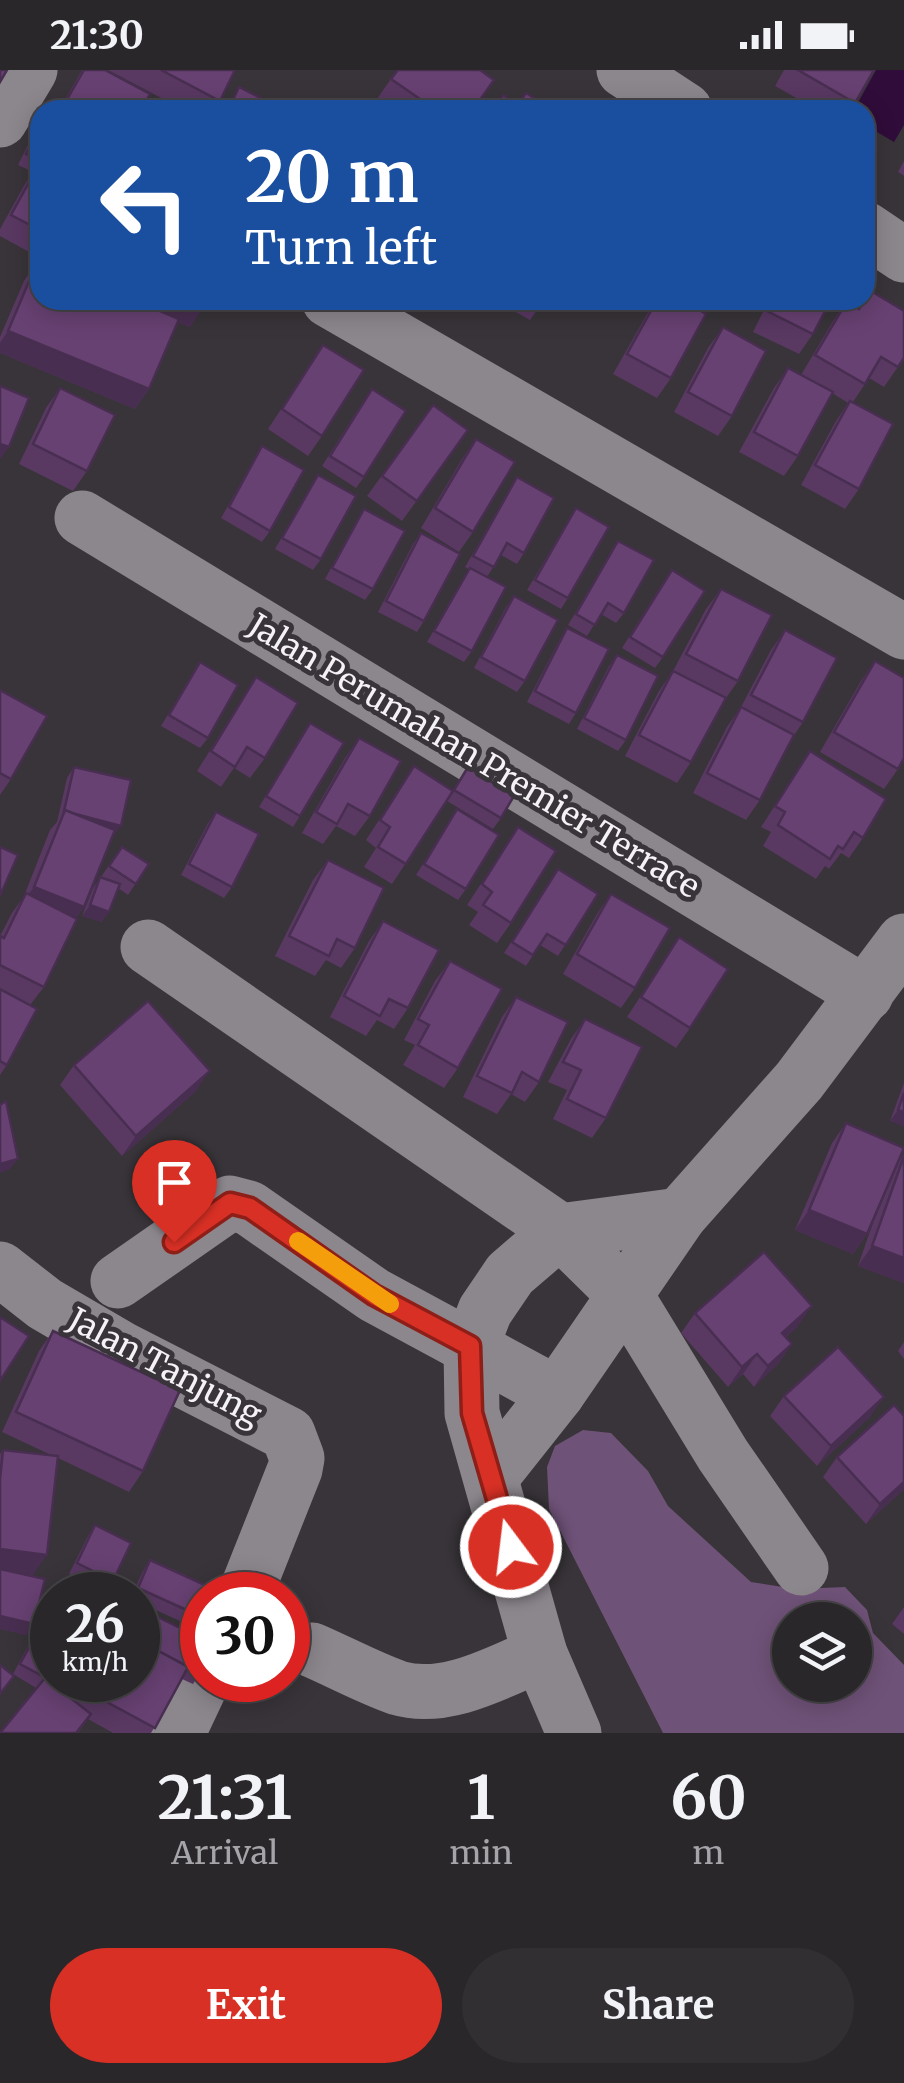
<!DOCTYPE html>
<html lang="en">
<head>
<meta charset="utf-8">
<style>
	:root { --surface:#2a272b; --page:#322f33; --text:#f1f3f6; --muted:#a5a5a9; --line:#464447; --accent:#d93025 }
	body { margin:0; font-family:Merriweather,serif; background:var(--page); color:var(--text); height:100vh; display:flex; flex-direction:column; font-size:38px; white-space:nowrap }
	* { box-sizing:border-box; margin:0 }
	p { font-size:32px; color:var(--muted) }
	.icon { flex:none; width:55px; height:55px; fill:none; stroke:currentColor; stroke-width:2; stroke-linecap:round; stroke-linejoin:round }
	.map { position:relative; height:1663px; overflow:hidden }
	.sheet { display:flex; flex-direction:column; background:var(--surface); flex:1 }
	.sheet>* { flex:none }
	.hud { position:absolute; left:30px; top:30px; width:845px; height:210px; border-radius:30px; box-shadow:0 5px 25px #0003,0 0 0 2px var(--line); background:#1a4fa0; color:#fff; overflow:hidden }
	.controls { position:absolute; left:772px; top:1532px; display:grid; gap:20px }
	.controls a { display:grid; place-items:center; width:100px; height:100px; border-radius:50%; background:var(--surface); box-shadow:0 5px 25px #0003,0 0 0 2px var(--line); font-size:50px }
	.speed { position:absolute; left:30px; top:1502px; display:flex; gap:20px; font-size:50px; font-weight:700; text-align:center }
	.speed>* { display:grid; place-content:center; width:130px; height:130px; border-radius:50%; background:var(--surface); box-shadow:0 5px 25px #0003,0 0 0 2px var(--line); line-height:1 }
	.speed small { font-size:25px; font-weight:400 }
	.speed .limit { border:15px solid #d22; background:#fff; color:#111 }
	.pin { position:absolute; display:grid; place-items:center; width:85px; height:85px; color:#fff; margin:-102px -42px; border-radius:50% 50% 50% 0; rotate:-45deg; box-shadow:0 0 10px #0007 }
	.pin .icon { rotate:45deg }
	.me { position:absolute; width:110px; margin:-55px; rotate:345deg; stroke-linejoin:round; filter:drop-shadow(0 0 8px #0008) }
	.turn { display:flex; align-items:center; gap:35px; height:210px; padding:0 50px; font-size:45px }
	.turn .icon { width:130px; height:130px; stroke-width:2.5 }
	.turn b { display:block; font-size:70px; line-height:85px }
	.eta { display:flex; justify-content:space-evenly; align-items:center; height:170px; text-align:center }
	.eta b { font-size:60px; font-weight:700; line-height:70px }
	.primary-button { display:flex; gap:20px; margin-top:auto; padding:20px 50px }
	.primary-button a { flex:1; height:115px; border-radius:60px; background:var(--accent); color:#fff; font-size:40px; font-weight:700; line-height:115px; text-align:center }
	.primary-button a+a { background:var(--page); color:var(--text) }
	.status { display:flex; justify-content:space-between; align-items:center; height:70px; padding:0 50px; background:var(--surface); direction:ltr }
	.status svg { height:28px; fill:currentColor }
	.map>svg:first-child { display:block }
	.green { fill:#6f5278; fill-rule:evenodd }
	.water { fill:#300c3a }
	.lines { fill:none; stroke-linecap:round; stroke-linejoin:round }
	.minor { stroke:#8c878d; stroke-width:55 }
	.wall { fill:#593862 }
	.shaded-wall { fill:#482e50 }
	.building { fill:#674172; stroke:#482e50; stroke-width:2.5 }
	.route-casing { stroke:#8d1f18; stroke-width:25 }
	.route { stroke:#d93025; stroke-width:18 }
	.slow { stroke:#f59e0b; stroke-width:18 }
	.labels { text-anchor:middle; dominant-baseline:central; stroke-width:10; stroke-linejoin:round; paint-order:stroke }
	.street-label { font-size:32px; fill:#f5f2f6; stroke:#383439 }
</style>
</head>
<body>
<div class="status"><b>21:30</b><svg viewBox="0 0 49 12"><path d="M0 12V9h3v3zM5 12V6h3v6zM10 12V3h3v9zM15 12V0h3v12zM26 1h20v11H26zM47 4h2v5h-2z"/></svg></div>
<div class="map">
<svg width="904" height="1663" viewBox="0 0 904 1663">
	<rect width="100%" height="100%" fill="#383439"/>
	<!-- green -->
	<path class="green" d="M583,1360L611,1363L648,1401L668,1436L751,1512L796,1519L845,1517L867,1540L873,1563L904,1595V1663H663L549,1439L547,1397L555,1376ZM790,1550H855V1615H790Z"/>
	<!-- water -->
	<path class="water" d="M876,0H904V55L894,72L865,55V40H854Z"/>
	<g class="lines">
		<!-- minor -->
		<g class="minor">
			<path d="M624,0L685,40"/>
			<path d="M0,50L30,0"/>
			<path d="M865,159L904,185"/>
			<path d="M329,230L904,562"/>
			<path d="M82,448L866,924"/>
			<path d="M148,877L560,1161L626,1226L723,1385L801,1498"/>
			<path d="M0,1199L45,1234L122,1279L288,1364L297,1388L295,1399L245,1525"/>
			<path d="M118,1211L230,1133L249,1138L374,1225L557,1324"/>
			<path d="M492,1406L557,1324L680,1145L799,1011L904,871"/>
			<path d="M312,1580C340,1592 369,1608 398,1618C445,1632 499,1602 540,1584"/>
			<path d="M178,1663L203,1610"/>
			<path d="M574,1663L540,1584L472,1343L471,1277L485,1241L510,1204L560,1161L680,1145"/>
		</g>
	</g>
	<!-- wall -->
	<g class="wall">
		<path d="M82,0H105L141,40H46L52,32L61,37Z"/>
		<path d="M108,0H235L213,40H184Z"/>
		<path d="M397,0L473,40H393L377,29Z"/>
		<path d="M784,0H874L851,40H818L775,16Z"/>
		<path d="M40,51V188L0,166V159L25,114L33,102L18,95Z"/>
		<path d="M904,91V106L898,102Z"/>
		<path d="M38,190L40,230H206L190,257L177,252L149,319L135,339L0,283V267L24,211Z"/>
		<path d="M871,221L898,297L884,317L869,308L853,332L859,419L845,439L801,415L836,351L848,333L832,323L798,386L784,406L739,382L774,318L788,298L801,305L833,251L847,231L858,239Z"/>
		<path d="M494,230H544L530,250Z"/>
		<path d="M655,230H681L671,308L657,328L613,304Z"/>
		<path d="M685,230H703L697,238Z"/>
		<path d="M769,230H831L813,264L799,284L753,262Z"/>
		<path d="M723,257L732,346L718,366L674,342L708,278Z"/>
		<path d="M323,275L322,366L308,386L268,359Z"/>
		<path d="M60,318L87,401L73,421L19,394L46,338Z"/>
		<path d="M364,330V407L356,418L322,396Z"/>
		<path d="M433,335L468,360L402,451L367,426Z"/>
		<path d="M476,369L473,462L459,482L421,458L462,389Z"/>
		<path d="M262,376L270,461L262,472L221,448Z"/>
		<path d="M318,405L321,489L313,500L275,479Z"/>
		<path d="M517,407L524,483L517,494L501,485L487,507L472,581L464,592L427,572L469,499L465,497Z"/>
		<path d="M576,438L568,528L561,539L527,520Z"/>
		<path d="M364,439L373,519L365,530L325,509L357,450Z"/>
		<path d="M421,463L424,551L417,562L378,542L413,474Z"/>
		<path d="M618,471L624,543L616,553L601,544L587,566L568,555Z"/>
		<path d="M664,511L663,587L655,598L622,578Z"/>
		<path d="M721,519L738,611L724,631L691,692L677,713L625,686L659,621L673,601L706,539Z"/>
		<path d="M514,526L525,611L517,622L474,598L506,537Z"/>
		<path d="M567,558L576,643L569,654L527,632L560,569Z"/>
		<path d="M785,560L803,652L793,667L760,730L746,750L693,723L727,657L741,637L771,580Z"/>
		<path d="M617,585L626,670L618,681L577,659L609,596Z"/>
		<path d="M875,591L898,699L884,719L820,682L861,611Z"/>
		<path d="M200,592L208,668L200,678L161,656Z"/>
		<path d="M256,607L265,688L250,708L234,698L221,717L197,701Z"/>
		<path d="M0,620L11,709L0,725Z"/>
		<path d="M310,653L300,746L293,757L259,737Z"/>
		<path d="M359,668L370,746L355,766L336,756L323,774L302,763L345,688Z"/>
		<path d="M810,681L863,768L849,788L841,783L829,799L825,796L816,809L763,776L771,762L761,757Z"/>
		<path d="M414,696L453,720L468,697L501,748L493,759L447,731L392,814L364,797L376,778L366,770Z"/>
		<path d="M74,697L113,767L84,837L76,848L44,917L30,935L7,995L0,1005V866L12,843L24,826L50,760L57,752L67,708Z"/>
		<path d="M457,739L466,819L458,830L416,805Z"/>
		<path d="M216,742L232,817L224,828L181,805L208,753Z"/>
		<path d="M518,757L511,853L497,873L469,855L478,842L467,835Z"/>
		<path d="M122,777L149,794L128,825L118,818L102,852L82,846L93,818Z"/>
		<path d="M328,790L355,878L341,898L326,890L315,906L275,886L313,810Z"/>
		<path d="M558,799L598,824L558,886L540,875L526,896L504,883Z"/>
		<path d="M611,824L635,918L621,938L563,904L597,844Z"/>
		<path d="M383,851L408,938L394,959L377,950L366,966L330,947L369,871Z"/>
		<path d="M679,867L690,958L676,978L627,947Z"/>
		<path d="M450,891L458,998L444,1018L403,995L415,975L404,970L435,911Z"/>
		<path d="M516,927L539,1012L525,1032L511,1024L497,1044L463,1027L502,947Z"/>
		<path d="M585,949L606,1048L592,1068L553,1049L567,1020L548,1012L571,969Z"/>
		<path d="M74,995L196,1021L122,1086L60,1015Z"/>
		<path d="M904,1013V1056L890,1051Z"/>
		<path d="M846,1053L898,1093L904,1084V1213L858,1196L878,1138L867,1164L853,1184L795,1160L832,1073Z"/>
		<path d="M695,1243L798,1256L786,1267L792,1274L778,1294L754,1317L743,1304L728,1317L681,1263Z"/>
		<path d="M53,1261L143,1401L129,1422L58,1388L33,1505L23,1504L27,1565L0,1559V1384L3,1380L51,1385L2,1362L39,1281Z"/>
		<path d="M904,1272V1289L898,1281Z"/>
		<path d="M784,1326L870,1347L817,1396L770,1346Z"/>
		<path d="M904,1346V1419L866,1454L823,1407L837,1387Z"/>
		<path d="M95,1455L113,1511L106,1521L69,1504L88,1466Z"/>
		<path d="M150,1490L202,1525V1561L138,1532V1525H132L143,1501Z"/>
		<path d="M52,1536V1610H73L64,1623L74,1631L85,1610H138V1537L200,1603L193,1614L182,1609L151,1663H113L88,1649L78,1663L36,1618L13,1604L35,1563L43,1552L45,1553Z"/>
		<path d="M904,1537V1564L892,1554Z"/>
	</g>
	<!-- shaded-wall -->
	<g class="shaded-wall">
		<path d="M120,230H187L204,237L190,257Z"/>
		<path d="M8,261L149,319L135,339L0,283V273Z"/>
		<path d="M0,374L9,377L1,388H0Z"/>
		<path d="M64,743L121,756L113,767L59,754Z"/>
		<path d="M34,817L84,837L70,858L19,837Z"/>
		<path d="M90,835L109,842L102,852L82,846Z"/>
		<path d="M210,1001L196,1021L122,1086L136,1066Z"/>
		<path d="M898,1040L904,1042V1056L890,1051Z"/>
		<path d="M18,1089L10,1099L0,1103V1095Z"/>
		<path d="M809,1140L867,1164L853,1184L795,1160Z"/>
		<path d="M872,1176L904,1188V1213L858,1196Z"/>
		<path d="M812,1236L798,1256L768,1283L782,1263Z"/>
		<path d="M792,1274L778,1294L754,1317L768,1296Z"/>
		<path d="M757,1284L743,1304L728,1317L742,1297Z"/>
		<path d="M884,1327L870,1347L817,1396L831,1376Z"/>
		<path d="M904,1412V1419L866,1454L880,1434Z"/>
		<path d="M0,1479L47,1485L33,1505L0,1501Z"/>
		<path d="M0,1546L34,1554L27,1565L0,1559Z"/>
	</g>
	<!-- building -->
	<g class="building">
		<path d="M0,0H7L0,12Z"/>
		<path d="M84,0H105L150,24L141,40H78L65,33Z"/>
		<path d="M161,0H235L220,31Z"/>
		<path d="M398,0H480L494,10L473,40H436L391,9Z"/>
		<path d="M798,0H874L855,33Z"/>
		<path d="M239,17L283,39L282,40H228Z"/>
		<path d="M526,23L554,40H494L503,25L518,34Z"/>
		<path d="M52,32L67,40H48Z"/>
		<path d="M40,56V91L26,84Z"/>
		<path d="M39,94H40V160L11,145Z"/>
		<path d="M38,190L40,191V230H134L179,249L149,319L8,261Z"/>
		<path d="M871,221L904,241V288L898,297L881,287L865,314L815,285L847,231L859,239Z"/>
		<path d="M187,230H206L204,237Z"/>
		<path d="M657,230H681L706,244L671,308L627,284Z"/>
		<path d="M773,230H831L813,264L767,241Z"/>
		<path d="M723,257L766,281L732,346L688,322Z"/>
		<path d="M323,275L364,300L322,366L282,339Z"/>
		<path d="M788,298L833,322L798,386L754,362Z"/>
		<path d="M0,316L29,328L9,377L0,374Z"/>
		<path d="M60,318L115,345L87,401L33,374Z"/>
		<path d="M372,319L406,341L364,407L330,386Z"/>
		<path d="M850,331L893,354L859,419L815,395Z"/>
		<path d="M433,335L468,360L417,431L382,406Z"/>
		<path d="M476,369L515,392L473,462L435,438Z"/>
		<path d="M262,376L304,400L270,461L229,437Z"/>
		<path d="M318,405L356,426L321,489L282,468Z"/>
		<path d="M517,407L554,428L524,483L507,473L494,497L473,486Z"/>
		<path d="M576,438L609,457L568,528L535,510Z"/>
		<path d="M364,439L405,461L373,519L332,498Z"/>
		<path d="M421,463L460,484L424,551L386,531Z"/>
		<path d="M618,471L654,490L624,543L608,533L595,555L576,544Z"/>
		<path d="M470,498L506,517L472,581L434,561Z"/>
		<path d="M672,500L705,521L663,587L630,567Z"/>
		<path d="M721,519L772,545L738,611L686,584Z"/>
		<path d="M514,526L558,550L525,611L481,587Z"/>
		<path d="M567,558L609,579L576,643L535,621Z"/>
		<path d="M785,560L837,588L803,652L751,625Z"/>
		<path d="M617,585L658,606L626,670L584,648Z"/>
		<path d="M875,591L904,608V688L898,699L834,662Z"/>
		<path d="M200,592L238,615L208,668L169,645Z"/>
		<path d="M673,601L726,628L691,692L639,665Z"/>
		<path d="M256,607L298,633L265,688L247,677L235,697L211,681Z"/>
		<path d="M0,620L47,646L11,709L0,703Z"/>
		<path d="M741,637L794,665L760,730L707,703Z"/>
		<path d="M310,653L344,673L300,746L266,726Z"/>
		<path d="M359,668L401,691L370,746L348,734L337,754L316,742Z"/>
		<path d="M810,681L886,729L863,768L854,762L843,779L838,776L830,789L778,755L785,742L775,736Z"/>
		<path d="M414,696L453,721L406,794L378,777L390,757L380,750Z"/>
		<path d="M74,697L131,710L121,756L64,741Z"/>
		<path d="M468,697L514,726L501,748L454,720Z"/>
		<path d="M457,739L499,765L466,819L424,794Z"/>
		<path d="M65,740L115,760L84,837L34,817Z"/>
		<path d="M216,742L259,764L232,817L189,794Z"/>
		<path d="M518,757L556,781L511,853L483,835L492,822L482,814Z"/>
		<path d="M0,777L18,785L0,826Z"/>
		<path d="M122,777L149,794L136,814L109,796Z"/>
		<path d="M328,790L384,818L355,878L337,869L329,886L289,866Z"/>
		<path d="M558,799L598,824L566,875L547,864L533,885L512,872Z"/>
		<path d="M100,807L120,814L109,842L90,835Z"/>
		<path d="M26,823L77,849L44,917L0,895V866L4,868Z"/>
		<path d="M611,824L670,858L635,918L577,884Z"/>
		<path d="M383,851L439,880L408,938L389,929L380,946L344,926Z"/>
		<path d="M679,867L728,899L690,958L641,927Z"/>
		<path d="M450,891L502,919L458,998L418,975L429,955L418,949Z"/>
		<path d="M0,919L37,939L7,995L0,991Z"/>
		<path d="M516,927L568,952L539,1012L522,1002L512,1023L477,1006Z"/>
		<path d="M148,931L210,1001L136,1066L74,995Z"/>
		<path d="M585,949L642,977L606,1048L567,1029L581,1000L563,992Z"/>
		<path d="M904,1023V1042L898,1040Z"/>
		<path d="M6,1031L18,1089L0,1094V1035Z"/>
		<path d="M846,1053L904,1078L867,1164L809,1140Z"/>
		<path d="M904,1086V1188L872,1176Z"/>
		<path d="M764,1182L812,1236L782,1263L792,1274L768,1296L757,1284L742,1297L695,1243Z"/>
		<path d="M0,1247L29,1266L0,1311Z"/>
		<path d="M53,1261L180,1320L143,1401L16,1342Z"/>
		<path d="M838,1277L884,1327L831,1376L784,1326Z"/>
		<path d="M894,1335L904,1346V1412L880,1434L837,1387Z"/>
		<path d="M3,1380L58,1386L47,1485L0,1479V1410Z"/>
		<path d="M95,1455L131,1473L113,1511L77,1493Z"/>
		<path d="M150,1490L227,1525H202V1547L138,1518Z"/>
		<path d="M0,1499L45,1509L34,1554L0,1546Z"/>
		<path d="M68,1507L108,1525H60Z"/>
		<path d="M138,1537L202,1569V1598L200,1603L138,1570Z"/>
		<path d="M43,1552L52,1558V1610H73L67,1619L20,1594Z"/>
		<path d="M138,1570L188,1597L155,1658L83,1619L88,1610H138Z"/>
		<path d="M0,1595L14,1606L0,1624Z"/>
		<path d="M45,1608L91,1644L76,1663H0Z"/>
	</g>
	<g class="lines">
		<!-- route casing -->
		<g class="route-casing">
			<path id="route" d="M174,1172L230,1133L250,1138L374,1225L470,1276L472,1343L511,1477"/>
		</g>
		<!-- route -->
		<use href="#route" class="route"/>
		<!-- slow -->
		<path class="slow" d="M298,1171L390,1234"/>
	</g>
	<g class="labels">
		<!-- street labels -->
		<g class="street-label">
			<text transform="translate(474 686) rotate(31)">Jalan Perumahan Premier Terrace</text>
			<text transform="translate(165 1297) rotate(28)">Jalan Tanjung</text>
		</g>
	</g>
</svg>
<div class="controls">
<a><svg class="icon" aria-label="layers" viewBox="0 0 24 24"><path d="M12 4l9 5-9 5-9-5zM3 14l9 5 9-5"/></svg></a>
</div>
<div class="speed"><div>26<small>km/h</small></div><div class="limit">30</div></div>
<div class="pin" style="left:174px;top:1172px;background:#d93025"><svg class="icon" aria-label="arrive" viewBox="0 0 24 24"><path d="M6 21V4h12l-3 4 3 4H6"/></svg></div>
<svg class="me" style="left:511px;top:1477px" viewBox="-20 -20 40 40"><circle r="17" fill="#d93025" stroke="#fff" stroke-width="3"/><path d="M0-11L8 9 0 5-8 9z" fill="#fff"/></svg>
<div class="hud">
<div class="turn"><svg class="icon" aria-label="left" viewBox="0 0 24 24"><path d="M17 20v-9H6M10 6l-5 5 5 5"/></svg><div><b>20 m</b>Turn left</div></div>
</div>
</div>
<section class="sheet">
<div class="eta">
<div><b>21:31</b><p>Arrival</p></div>
<div><b>1</b><p>min</p></div>
<div><b>60</b><p>m</p></div>
</div>
<div class="primary-button"><a>Exit</a><a>Share</a></div>
</section>
</body>
</html>
